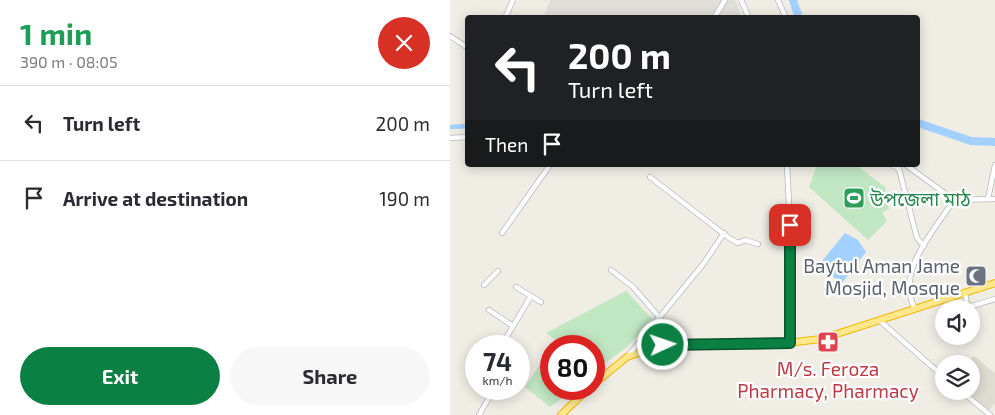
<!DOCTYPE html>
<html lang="en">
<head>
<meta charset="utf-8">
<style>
	:root { --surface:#fff; --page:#f7f7f7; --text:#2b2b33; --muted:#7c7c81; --line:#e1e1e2; --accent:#0b8043 }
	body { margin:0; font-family:"Exo 2","Noto Sans Bengali",sans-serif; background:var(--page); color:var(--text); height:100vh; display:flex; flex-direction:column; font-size:19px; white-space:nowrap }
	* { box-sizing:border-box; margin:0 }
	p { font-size:16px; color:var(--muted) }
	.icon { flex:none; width:28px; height:28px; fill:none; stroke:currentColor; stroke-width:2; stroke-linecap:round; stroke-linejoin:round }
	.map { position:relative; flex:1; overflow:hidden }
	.drawer { display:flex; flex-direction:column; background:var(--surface); width:450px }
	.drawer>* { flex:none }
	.top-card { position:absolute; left:15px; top:15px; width:455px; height:152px; border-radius:5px; box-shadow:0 2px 12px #0003; background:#202124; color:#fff; overflow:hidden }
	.controls { position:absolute; left:485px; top:300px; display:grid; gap:10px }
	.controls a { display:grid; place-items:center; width:45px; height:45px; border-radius:50%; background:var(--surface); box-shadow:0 2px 12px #0003; font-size:25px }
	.speed { position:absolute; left:15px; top:335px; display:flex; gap:10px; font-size:25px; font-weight:700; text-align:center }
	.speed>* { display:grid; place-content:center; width:65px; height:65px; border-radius:50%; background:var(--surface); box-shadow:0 2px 12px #0003; line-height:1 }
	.speed small { font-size:12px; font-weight:400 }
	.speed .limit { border:8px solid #d22; background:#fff; color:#111 }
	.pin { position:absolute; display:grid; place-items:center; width:42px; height:42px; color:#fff; margin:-21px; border-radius:10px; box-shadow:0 2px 8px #0006 }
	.me { position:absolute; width:55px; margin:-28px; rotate:87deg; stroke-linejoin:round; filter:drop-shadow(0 0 4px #0008) }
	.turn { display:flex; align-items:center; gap:18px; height:105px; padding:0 20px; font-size:22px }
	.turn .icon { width:65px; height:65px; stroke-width:2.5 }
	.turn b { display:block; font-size:35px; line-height:42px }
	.then { display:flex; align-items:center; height:48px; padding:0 20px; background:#0003; gap:10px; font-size:19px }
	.round { display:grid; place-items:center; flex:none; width:52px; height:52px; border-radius:26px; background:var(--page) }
	.head { display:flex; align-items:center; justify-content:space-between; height:85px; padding:0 20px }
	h1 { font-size:30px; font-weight:700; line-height:38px; color:#1e9e55 }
	.cta { display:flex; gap:10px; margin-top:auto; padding:10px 20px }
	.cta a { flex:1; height:58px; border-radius:30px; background:var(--accent); color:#fff; font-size:20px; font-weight:700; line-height:58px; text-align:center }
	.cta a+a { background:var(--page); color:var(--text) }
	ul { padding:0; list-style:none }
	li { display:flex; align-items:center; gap:15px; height:75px; padding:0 20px; border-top:1px solid var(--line) }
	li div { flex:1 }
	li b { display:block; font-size:19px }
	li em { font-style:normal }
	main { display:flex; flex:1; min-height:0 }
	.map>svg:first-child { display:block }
	.industrial { fill:#e0ded8 }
	.education { fill:#dfdcd2 }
	.green { fill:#c0e6c2 }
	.water { fill:#a3d1ff }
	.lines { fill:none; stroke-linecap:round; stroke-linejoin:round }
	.canal { stroke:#a3d1ff; stroke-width:4.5 }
	.river { stroke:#a3d1ff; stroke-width:8 }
	.minor-casing { stroke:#b6b9be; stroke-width:6 }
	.highway-casing { stroke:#f2b600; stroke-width:8 }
	.minor { stroke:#fff; stroke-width:4.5 }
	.highway { stroke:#fee88b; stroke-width:6 }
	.route-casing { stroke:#07532c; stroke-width:12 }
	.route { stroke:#0b8043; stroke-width:9 }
	.labels { text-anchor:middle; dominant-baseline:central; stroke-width:4.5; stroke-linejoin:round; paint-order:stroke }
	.leisure-label { font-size:19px; fill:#27864d; stroke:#fff; text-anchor:start }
	.worship-label { font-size:19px; fill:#5b616d; stroke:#fff; text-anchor:end }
	.health-label { font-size:19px; fill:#be3a42; stroke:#fff }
</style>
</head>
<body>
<main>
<section class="drawer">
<div class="head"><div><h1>1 min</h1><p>390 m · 08:05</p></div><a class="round" style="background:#d93025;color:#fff"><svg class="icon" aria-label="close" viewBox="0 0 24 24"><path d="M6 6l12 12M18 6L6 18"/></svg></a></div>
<ul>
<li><svg class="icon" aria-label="left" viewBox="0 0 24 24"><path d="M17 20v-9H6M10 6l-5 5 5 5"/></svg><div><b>Turn left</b></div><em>200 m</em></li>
<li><svg class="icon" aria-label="arrive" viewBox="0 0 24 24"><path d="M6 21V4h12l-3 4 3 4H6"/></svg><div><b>Arrive at destination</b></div><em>190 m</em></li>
</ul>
<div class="cta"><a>Exit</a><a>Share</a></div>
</section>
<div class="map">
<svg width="545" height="415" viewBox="0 0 545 415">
	<rect width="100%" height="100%" fill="#efede4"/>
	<!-- industrial -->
	<path class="industrial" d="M100,0H285L292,17L93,18Z"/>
	<!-- education -->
	<path class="education" d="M524,356L545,373V403L538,412L514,391H521V364H513Z"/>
	<!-- green -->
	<g class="green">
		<path d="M367,165H406L435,187L439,209L432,212L437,221L418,240L359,187Z"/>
		<path d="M176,291L203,320L177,347L144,371V346H102L106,340L96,333Z"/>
		<path d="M101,347V389H125L100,407L75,387Z"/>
	</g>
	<!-- water -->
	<path class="water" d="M395,233L408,240L416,252L392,283L368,266Z"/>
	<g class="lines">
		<!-- canal -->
		<path class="canal" d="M0,127L18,126"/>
		<!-- river -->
		<g class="river">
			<path d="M343,0L349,18"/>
			<path d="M468,123L521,141L545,142"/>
		</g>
		<!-- minor casing -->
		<g class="minor-casing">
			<g id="minor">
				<path d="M291,0L299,18"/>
				<path d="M328,0L336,18"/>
				<path d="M55,18L63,0"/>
				<path d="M264,18L275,0"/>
				<path d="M0,36L18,48"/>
				<path d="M0,138L18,137"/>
				<path d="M337,165L341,245L340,343"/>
				<path d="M442,165L449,169L467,238L474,246"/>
				<path d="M456,165L504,200"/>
				<path d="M200,177L279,238L288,243L295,240L308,244"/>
				<path d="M538,199L545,165"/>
				<path d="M52,233L100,165"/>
				<path d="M161,270L183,287L210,318"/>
				<path d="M34,285L48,271"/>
				<path d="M66,287L91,302"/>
				<path d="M515,293L517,305L522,306L545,299"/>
				<path d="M465,309C445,271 484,231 504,200L545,199"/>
				<path d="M39,310L63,326"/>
				<path d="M429,320L494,377"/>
				<path d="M57,346L56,338L81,296"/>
				<path d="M178,356L254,263L274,233"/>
				<path d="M511,391L540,415"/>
				<path d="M29,415L44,389"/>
			</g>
		</g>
		<!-- highway casing -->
		<g class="highway-casing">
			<g id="highway">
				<path d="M144,384L177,357L213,345L243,343L320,345L371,339L545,283"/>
				<path d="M111,415L138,389"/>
			</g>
		</g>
		<!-- minor -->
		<use href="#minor" class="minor"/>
		<!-- highway -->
		<use href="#highway" class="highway"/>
	</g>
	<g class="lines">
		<!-- route casing -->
		<g class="route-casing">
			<path id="route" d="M213,345L340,343V225"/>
		</g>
		<!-- route -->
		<use href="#route" class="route"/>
	</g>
	<!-- icons -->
	<defs>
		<g id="stadium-square" transform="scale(1.125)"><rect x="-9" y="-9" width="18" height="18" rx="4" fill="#2e9e5b" stroke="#fff"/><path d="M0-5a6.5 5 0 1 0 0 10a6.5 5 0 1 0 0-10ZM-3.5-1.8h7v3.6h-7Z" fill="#fff"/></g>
		<g id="mosque-square" transform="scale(1.125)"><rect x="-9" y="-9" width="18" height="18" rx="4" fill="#6b7280" stroke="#fff"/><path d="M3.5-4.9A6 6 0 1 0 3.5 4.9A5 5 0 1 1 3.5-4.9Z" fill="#fff"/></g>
		<g id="pharmacy-square" transform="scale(1.125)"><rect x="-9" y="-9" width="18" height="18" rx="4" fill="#e0444e" stroke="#fff"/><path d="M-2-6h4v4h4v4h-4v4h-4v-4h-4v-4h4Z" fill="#fff"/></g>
	</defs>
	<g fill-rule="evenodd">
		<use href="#stadium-square" x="404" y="198"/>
		<use href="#mosque-square" x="526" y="276"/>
		<use href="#pharmacy-square" x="378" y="342"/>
	</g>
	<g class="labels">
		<!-- leisure labels -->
		<g class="leisure-label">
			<text x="420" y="198">উপজেলা মাঠ</text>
		</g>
		<!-- worship labels -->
		<g class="worship-label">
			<text x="510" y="265">Baytul Aman Jame<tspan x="510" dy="22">Mosjid, Mosque</tspan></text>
		</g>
		<!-- health labels -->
		<g class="health-label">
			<text x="378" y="368">M/s. Feroza<tspan x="378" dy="22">Pharmacy, Pharmacy</tspan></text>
		</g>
	</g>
</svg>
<div class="controls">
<a><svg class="icon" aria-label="sound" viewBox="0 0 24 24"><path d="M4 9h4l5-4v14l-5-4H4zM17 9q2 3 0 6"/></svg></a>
<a><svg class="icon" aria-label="layers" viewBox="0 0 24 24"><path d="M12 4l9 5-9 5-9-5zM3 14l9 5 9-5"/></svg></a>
</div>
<div class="speed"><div>74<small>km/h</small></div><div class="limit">80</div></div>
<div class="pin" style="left:340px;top:225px;background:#d93025"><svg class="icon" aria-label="arrive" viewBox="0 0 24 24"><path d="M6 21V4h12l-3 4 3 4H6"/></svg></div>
<svg class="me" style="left:213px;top:345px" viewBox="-20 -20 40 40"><circle r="17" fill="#0b8043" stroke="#fff" stroke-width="3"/><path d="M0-11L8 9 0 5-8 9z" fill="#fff"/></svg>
<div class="top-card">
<div class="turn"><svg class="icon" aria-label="left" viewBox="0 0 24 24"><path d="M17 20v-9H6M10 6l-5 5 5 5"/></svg><div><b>200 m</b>Turn left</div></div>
<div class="then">Then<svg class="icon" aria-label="arrive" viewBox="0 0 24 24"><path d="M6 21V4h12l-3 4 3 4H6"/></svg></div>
</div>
</div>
</main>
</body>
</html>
